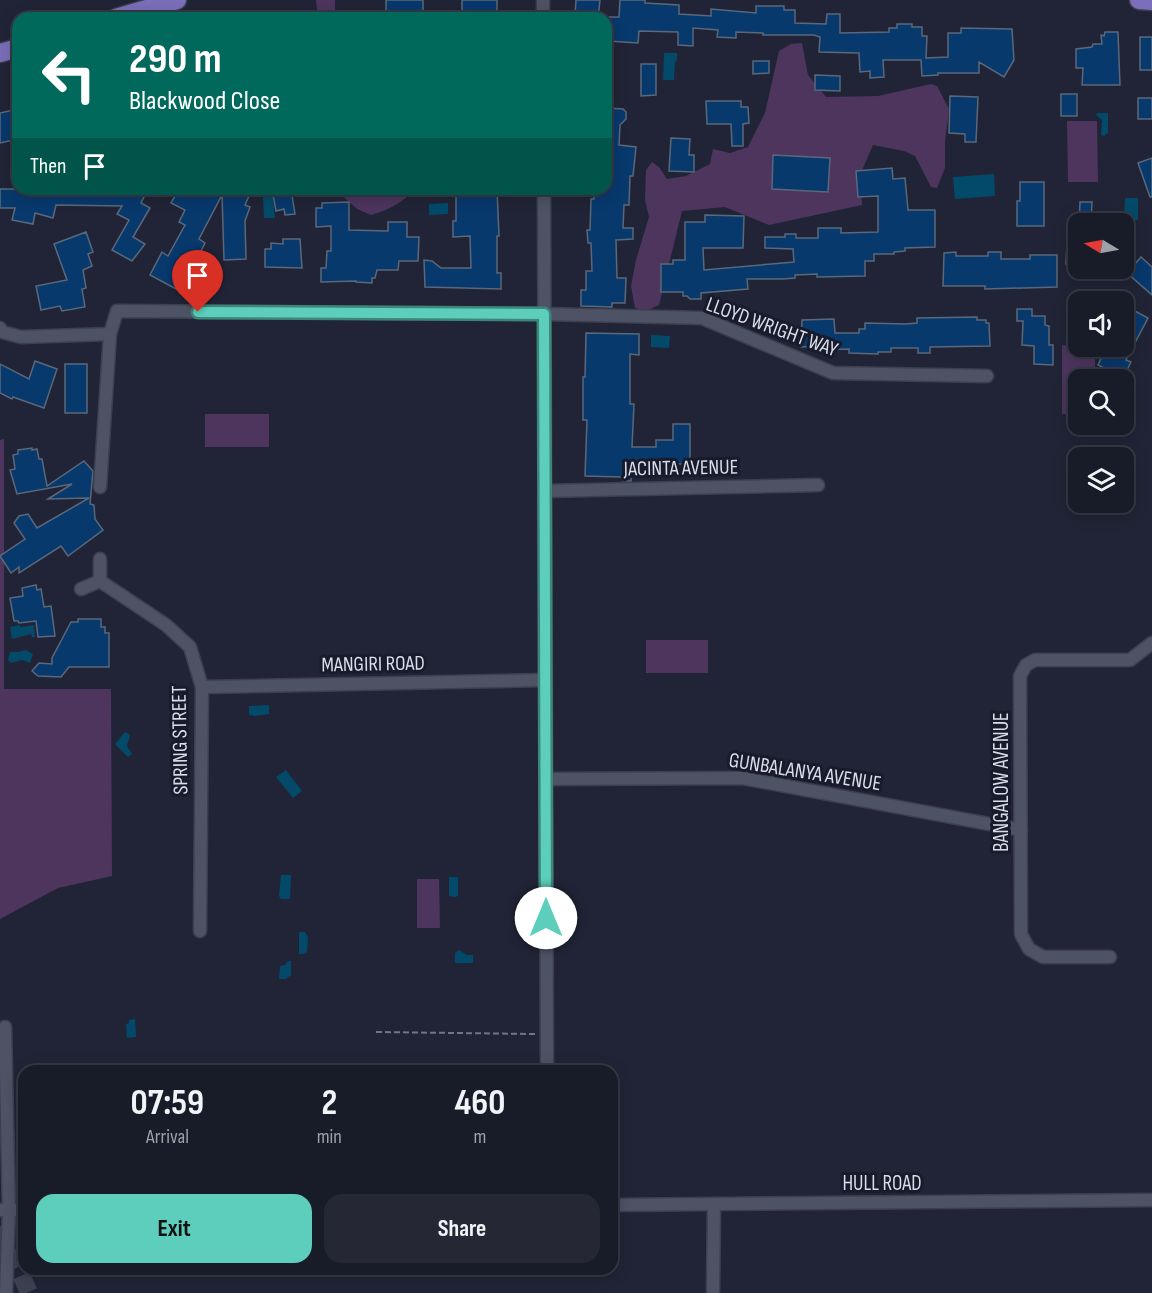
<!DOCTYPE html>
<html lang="en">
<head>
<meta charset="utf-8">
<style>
	:root { --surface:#181b28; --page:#252834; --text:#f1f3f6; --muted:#9fa1a8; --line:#363945; --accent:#5ccebb }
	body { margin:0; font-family:"Sofia Sans Condensed",sans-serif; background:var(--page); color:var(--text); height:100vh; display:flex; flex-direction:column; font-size:22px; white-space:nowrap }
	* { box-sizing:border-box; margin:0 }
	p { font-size:20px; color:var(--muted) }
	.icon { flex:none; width:33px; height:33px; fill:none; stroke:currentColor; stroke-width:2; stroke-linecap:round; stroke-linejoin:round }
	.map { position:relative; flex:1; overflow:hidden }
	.sheet { position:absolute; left:18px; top:1065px; width:600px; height:210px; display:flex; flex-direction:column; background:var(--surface); border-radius:18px; box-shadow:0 3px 15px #0003,0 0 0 2px var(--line) }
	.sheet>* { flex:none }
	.top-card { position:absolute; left:12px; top:12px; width:600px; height:183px; border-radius:18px; box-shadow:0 3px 15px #0003,0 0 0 2px var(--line); background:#00695c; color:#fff; overflow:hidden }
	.needle { width:39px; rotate:280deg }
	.buttons { position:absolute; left:1068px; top:213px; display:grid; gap:12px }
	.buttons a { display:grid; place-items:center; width:66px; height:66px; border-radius:12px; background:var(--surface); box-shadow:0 3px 15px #0003,0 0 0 2px var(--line); font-size:30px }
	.pin { position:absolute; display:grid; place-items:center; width:51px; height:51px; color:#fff; margin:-62px -26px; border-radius:50% 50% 50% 0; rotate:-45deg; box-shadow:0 0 6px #0007 }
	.pin .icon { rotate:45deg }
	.me { position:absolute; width:66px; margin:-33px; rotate:0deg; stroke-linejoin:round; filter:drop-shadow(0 0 4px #0008) }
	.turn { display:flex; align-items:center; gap:21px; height:126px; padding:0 18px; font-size:27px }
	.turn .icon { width:78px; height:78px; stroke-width:2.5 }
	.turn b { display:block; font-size:42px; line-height:51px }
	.then { display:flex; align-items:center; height:57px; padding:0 18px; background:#0003; gap:12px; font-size:22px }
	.eta { display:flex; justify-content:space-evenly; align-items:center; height:102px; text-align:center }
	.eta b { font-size:36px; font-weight:700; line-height:42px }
	.action { display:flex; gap:12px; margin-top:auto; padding:12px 18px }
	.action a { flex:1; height:69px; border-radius:18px; background:var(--accent); color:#111; font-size:24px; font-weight:700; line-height:69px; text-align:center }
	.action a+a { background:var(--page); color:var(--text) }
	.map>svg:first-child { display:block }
	.green { fill:#4d355e }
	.water { fill:#034a6a }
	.building { fill:#08396d; stroke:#5a687a; stroke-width:1.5 }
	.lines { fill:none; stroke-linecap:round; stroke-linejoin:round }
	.motorway-tunnel { stroke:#3c4051; stroke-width:18; stroke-dasharray:18 9; stroke-linecap:butt }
	.minor-casing { stroke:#3c3f4e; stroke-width:15 }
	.primary-casing { stroke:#3c3f4e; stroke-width:21 }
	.path { stroke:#717584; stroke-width:2; stroke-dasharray:6 3; stroke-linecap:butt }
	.minor { stroke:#4d5265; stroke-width:12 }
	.primary { stroke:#7b6eba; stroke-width:18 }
	.route-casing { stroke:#3c867a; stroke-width:15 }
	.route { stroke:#5ccebb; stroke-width:10 }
	.labels { text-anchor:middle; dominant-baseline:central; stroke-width:6; stroke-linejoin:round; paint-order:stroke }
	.street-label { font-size:21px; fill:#dadde9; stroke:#171b2b }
</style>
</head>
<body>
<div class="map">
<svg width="1152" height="1293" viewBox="0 0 1152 1293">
	<rect width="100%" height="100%" fill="#202436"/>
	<!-- green -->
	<g class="green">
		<path d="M316,0H335V18H318Z"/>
		<path d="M802,43L808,75L826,97L878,96L931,84L937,86L949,109L945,142V168L937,188L931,187L915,156L904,151L873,145L860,175L862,205L769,225L725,207L682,211L659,305L646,311L635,308L631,286L636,260L649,217L645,200L646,170L652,162L659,167L667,179L686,176L710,164L713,149L730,153L748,147L765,113L779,51L791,44Z"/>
		<path d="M1067,121H1097L1098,182H1068Z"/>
		<path d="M335,189H416C403,202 389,210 371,215L357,209Z"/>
		<path d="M1062,345L1095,347V379L1078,380V414H1062Z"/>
		<rect x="205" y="414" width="64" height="33"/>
		<path d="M4,439V689H111L112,876L58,888L0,919V440Z"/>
		<rect x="646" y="640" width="62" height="33"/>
		<path d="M417,879H439L440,928H417Z"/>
	</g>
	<!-- water -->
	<g class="water">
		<path d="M664,53H677V60L675,62L674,80H663Z"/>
		<path d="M1097,113H1108V133L1104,136L1101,135L1102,120L1096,115Z"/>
		<path d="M994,174L995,196L955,199L953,177Z"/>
		<path d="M263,197H273L275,218H264Z"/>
		<path d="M1125,198H1138V220H1124Z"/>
		<path d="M448,203V214L429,215V204Z"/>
		<path d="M651,335L670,336L669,348L651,347Z"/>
		<path d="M20,625V627L34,625L35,637H32L31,634L12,639L10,627Z"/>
		<path d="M26,650L33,654L30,663L22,660L11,663L8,660L10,652H19Z"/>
		<path d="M269,705V714L255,716L249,715V706Z"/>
		<path d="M125,732L130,735L127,746L132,754L128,757L115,744Z"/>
		<path d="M286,770L302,791L293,798L276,777Z"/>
		<path d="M281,875H291L290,899H281L279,896Z"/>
		<path d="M449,877H458V896L455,897L449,896Z"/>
		<path d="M299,932H305L308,937L307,952L304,954H299Z"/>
		<path d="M459,950L467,955H473V963H455V953Z"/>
		<path d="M288,961H291V975L286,979H279L280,966L285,965Z"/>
		<path d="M135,1019L136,1037L127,1038L126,1024L129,1023V1020Z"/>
	</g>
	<!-- building -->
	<g class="building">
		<rect x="386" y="0" width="37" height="18"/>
		<rect x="462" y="0" width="35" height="18"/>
		<path d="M576,0H600L598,18H577V15H575Z"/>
		<path d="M620,0H645V3L679,5V14L711,16V9L756,13V6H784V10H795V23L826,24L827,14H840V33L889,32V28H897V24H912V27H922V36H927L926,58L948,57V33H961V28L1012,29L1014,60L1004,77L979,62V73H938V75L922,76L921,60H883L884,77L870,78V71L860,72L859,53L819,52L820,37L814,35H763V33L736,32V38L717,37L718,30L693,28V46L678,45V32L639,31L638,43L608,41L609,17H619Z"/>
		<path d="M1105,32H1118L1120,85H1082L1083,68H1076V49L1092,47L1093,44H1102L1101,35L1104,36Z"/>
		<rect x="1140" y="37" width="12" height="33"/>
		<path d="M753,61H769V73L753,74Z"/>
		<path d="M641,64H656V95L641,96Z"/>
		<path d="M815,75L840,76V91L815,90Z"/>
		<rect x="1061" y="94" width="16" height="22"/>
		<path d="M950,96L978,97L976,142H965V134L949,133Z"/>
		<rect x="1138" y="98" width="14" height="21"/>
		<path d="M706,101H741V107H748L749,123L743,124V146H732L731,124H707Z"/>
		<path d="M606,108L623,109L626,112V119L620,125L619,145L636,147L633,176H630L629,205H624L623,228H633V239L616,240L617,278H626L625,303H612V307L581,306V290H586V271H592L591,243H588L587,230H590L591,199H594V189H606Z"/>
		<path d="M18,109V139L0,143V113Z"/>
		<path d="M671,138L690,139L689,155H694V172L669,171Z"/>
		<path d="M773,155L830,158L828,192L772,189Z"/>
		<path d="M1152,158V197H1150L1138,163Z"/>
		<path d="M892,168L893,179L905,178L908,210H935V247L905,248V251L894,252V254H874V261H865V276L817,277V274L795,275V278L783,279H747L748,289L701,293V299H690L687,296H683V292H661V264H673V260H685V222H705V215L744,216L743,248H703L704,270L794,262L793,249L765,248V237H785V234H796V238H818V228H841V233L878,232V196L858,197L856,171Z"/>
		<path d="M1020,182H1044V226H1017V201H1020Z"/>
		<path d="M0,189H148L141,203L150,208L133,237L145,244L132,261L112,250L129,220L117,214L122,206L56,205L53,218L35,213L33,224L12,220L15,208H0Z"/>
		<path d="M179,189H231L249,196L245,205L250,207L245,221L246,259L224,260L222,195L199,239L205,243L195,263L191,260L176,289L150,275L162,252L168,256L185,225L179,222L185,210L171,203Z"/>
		<path d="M272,189H291L295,214L285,215L284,209L276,211Z"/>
		<path d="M456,189H497L499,236H497V273H501V289L425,287L424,260L432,261L441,268H471L470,236L453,237V221H456Z"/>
		<path d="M349,202V230L388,231V222H407V237H419L418,261H399L398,270H377L375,278H372V283L356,282V281L321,282V268H326L327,251H331V226L316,227V208H322V203Z"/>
		<path d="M1080,202H1092L1091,224H1079Z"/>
		<path d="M86,232L93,252L88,254L92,266L83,270L86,288L82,289L85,307L62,311L60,306L41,310L36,286L67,280L54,244Z"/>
		<path d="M283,239H300L302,268L265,267V249H271V243L283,244Z"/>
		<path d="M1067,244L1078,245V264H1066Z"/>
		<path d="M956,252V256H988V252H1001V259H1030V255H1057V287L985,289V286H943L944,253Z"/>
		<path d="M1141,257L1152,267V295L1127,273Z"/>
		<path d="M1017,309H1032V316H1045V325L1049,326V345H1053V365L1034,364V346L1022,345L1023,321H1017Z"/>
		<path d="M1133,310L1148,318L1126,360L1131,362L1123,378L1098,365L1107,346H1124V328Z"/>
		<path d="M977,317V320H986V323H989L990,346L930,347V353H918V348H891V352H878V354L849,353V349L822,350V346L801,347L802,320L834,319L835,333H859V329H865V323L906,324L917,323V318Z"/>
		<path d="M586,333L639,334V355L630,354V404H634L632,447H656V440H673V424H690V464H646V471H631V481H623L621,477L585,476L587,420H583V377H585Z"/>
		<path d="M35,361L57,369L44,408L13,397L12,399L0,393V364L29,379Z"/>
		<rect x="65" y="364" width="22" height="49"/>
		<path d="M32,448V450L37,449L39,459H42L47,486L84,461L93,471L90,504L94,505L95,519L103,530L68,556L61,546L19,573V567L11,573L0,556L25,539L14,523L19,516L28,514L37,528L89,498L48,499L72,484L17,494L10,470L15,469L13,455L18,454V450Z"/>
		<path d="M36,585L37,590L41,589L44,607L51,606L55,636L38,637L36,621L19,623L18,621H14L10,598L23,596L22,588Z"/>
		<path d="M78,619H101V627H105V633H109V667H69L61,677L38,676L32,671L39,663L52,664V658L71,622H78Z"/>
	</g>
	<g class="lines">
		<!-- motorway-tunnel -->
		<path class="motorway-tunnel" d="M0,1226L29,1293"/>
		<!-- minor casing -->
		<g class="minor-casing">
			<g id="minor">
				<path d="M543,0V18"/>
				<path d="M544,189L547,1071"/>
				<path d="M0,328L2,332L21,337L110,334L117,311L544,314L702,318L833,373L987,376"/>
				<path d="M100,487L110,334"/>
				<path d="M545,491L818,485"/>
				<path d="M100,559V581L166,625L190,647L202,687L200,931"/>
				<path d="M81,589L100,581"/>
				<path d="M202,687L545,680"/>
				<path d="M546,779L742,778L1021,830"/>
				<path d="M1110,957H1043L1029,949L1021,934L1020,676L1026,665L1035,660H1130L1152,643"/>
				<path d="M5,1027L9,1210L6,1293"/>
				<path d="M612,1205L1152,1200"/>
				<path d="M0,1210H24"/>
				<path d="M713,1293L714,1204"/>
			</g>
		</g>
		<!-- primary casing -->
		<g class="primary-casing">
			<g id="primary">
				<path d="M1139,0L1152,1"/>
				<path d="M116,18L177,0"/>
				<path d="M0,53L18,48"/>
			</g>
		</g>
		<!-- path -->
		<path class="path" d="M376,1032L535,1034"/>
		<!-- minor -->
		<use href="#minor" class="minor"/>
		<!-- primary -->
		<use href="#primary" class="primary"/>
	</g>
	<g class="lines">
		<!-- route casing -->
		<g class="route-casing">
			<path id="route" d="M198,312L544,314L546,918"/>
		</g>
		<!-- route -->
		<use href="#route" class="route"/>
	</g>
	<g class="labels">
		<!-- street labels -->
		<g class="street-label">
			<text transform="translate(772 327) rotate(20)">LLOYD WRIGHT WAY</text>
			<text transform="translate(681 468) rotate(-1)">JACINTA AVENUE</text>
			<text transform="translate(373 664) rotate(-1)">MANGIRI ROAD</text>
			<text transform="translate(180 740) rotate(-91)">SPRING STREET</text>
			<text transform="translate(805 772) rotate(9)">GUNBALANYA AVENUE</text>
			<text transform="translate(1001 782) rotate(-90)">BANGALOW AVENUE</text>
			<text x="882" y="1183">HULL ROAD</text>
		</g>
	</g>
</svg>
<div class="buttons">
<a><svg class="needle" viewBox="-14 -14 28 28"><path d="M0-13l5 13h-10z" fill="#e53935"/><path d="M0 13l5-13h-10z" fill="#9fa1a8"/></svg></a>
<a><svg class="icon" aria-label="sound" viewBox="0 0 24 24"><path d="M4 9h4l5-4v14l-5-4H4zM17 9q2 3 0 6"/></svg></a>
<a><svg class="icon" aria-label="search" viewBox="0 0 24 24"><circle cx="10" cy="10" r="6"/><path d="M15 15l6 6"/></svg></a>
<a><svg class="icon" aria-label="layers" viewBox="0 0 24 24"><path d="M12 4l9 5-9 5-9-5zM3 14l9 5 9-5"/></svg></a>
</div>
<div class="pin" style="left:198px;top:312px;background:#d93025"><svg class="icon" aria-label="arrive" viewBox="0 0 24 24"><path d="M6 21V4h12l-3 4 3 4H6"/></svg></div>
<svg class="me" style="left:546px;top:918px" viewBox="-20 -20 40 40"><circle r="19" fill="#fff"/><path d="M0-13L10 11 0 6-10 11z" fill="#5ccebb"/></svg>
<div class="top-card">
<div class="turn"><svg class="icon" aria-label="left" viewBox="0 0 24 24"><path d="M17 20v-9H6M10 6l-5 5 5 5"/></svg><div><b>290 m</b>Blackwood Close</div></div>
<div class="then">Then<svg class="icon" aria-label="arrive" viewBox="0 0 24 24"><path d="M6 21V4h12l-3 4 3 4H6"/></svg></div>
</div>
<section class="sheet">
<div class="eta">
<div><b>07:59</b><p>Arrival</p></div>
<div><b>2</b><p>min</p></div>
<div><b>460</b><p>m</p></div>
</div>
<div class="action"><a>Exit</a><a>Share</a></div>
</section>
</div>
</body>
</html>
